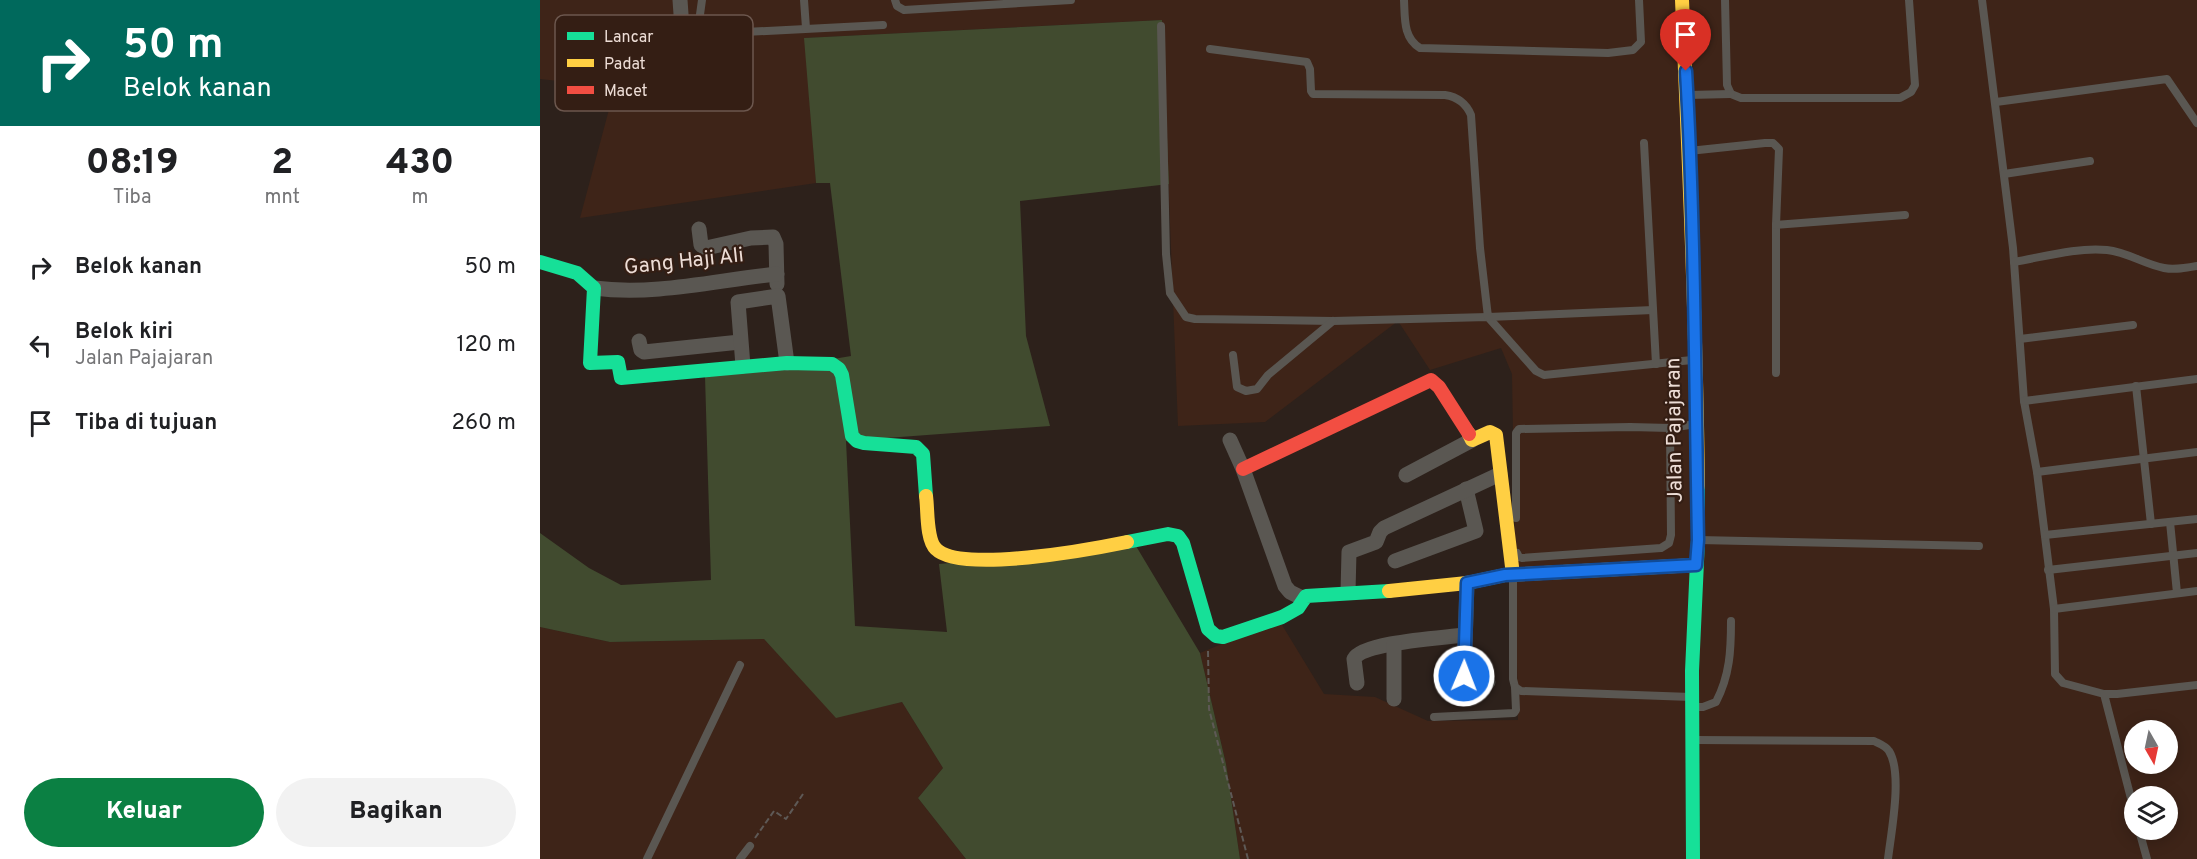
<!DOCTYPE html>
<html lang="id">
<head>
<meta charset="utf-8">
<style>
	:root { --surface:#fff; --page:#f2f2f2; --text:#202124; --muted:#757577; --accent:#0b8043 }
	body { margin:0; font-family:Overpass,sans-serif; background:var(--page); color:var(--text); height:100vh; display:flex; flex-direction:column; font-size:22px; white-space:nowrap }
	* { box-sizing:border-box; margin:0 }
	p { font-size:20px; color:var(--muted) }
	.icon { flex:none; width:33px; height:33px; fill:none; stroke:currentColor; stroke-width:2; stroke-linecap:round; stroke-linejoin:round }
	.map { position:relative; flex:1; overflow:hidden }
	.details { display:flex; flex-direction:column; background:var(--surface); width:540px }
	.details>* { flex:none }
	.hud { background:#00695c; color:#fff; overflow:hidden }
	.needle { width:39px; rotate:171deg }
	.controls { position:absolute; left:1584px; top:720px; display:grid; gap:12px }
	.controls a { display:grid; place-items:center; width:54px; height:54px; border-radius:50%; background:var(--surface); box-shadow:0 3px 15px #0003; font-size:30px }
	.pin { position:absolute; display:grid; place-items:center; width:51px; height:51px; color:#fff; margin:-62px -26px; border-radius:50% 50% 50% 0; rotate:-45deg; box-shadow:0 0 6px #0007 }
	.pin .icon { rotate:45deg }
	.me { position:absolute; width:66px; margin:-33px; rotate:1deg; stroke-linejoin:round; filter:drop-shadow(0 0 4px #0008) }
	.turn { display:flex; align-items:center; gap:21px; height:126px; padding:0 24px; font-size:27px }
	.turn .icon { width:78px; height:78px; stroke-width:2.5 }
	.turn b { display:block; font-size:42px; line-height:51px }
	.eta { display:flex; justify-content:space-evenly; align-items:center; height:102px; text-align:center }
	.eta b { font-size:36px; font-weight:800; line-height:42px }
	.action { display:flex; gap:12px; margin-top:auto; padding:12px 24px }
	.action a { flex:1; height:69px; border-radius:36px; background:var(--accent); color:#fff; font-size:24px; font-weight:800; line-height:69px; text-align:center }
	.action a+a { background:var(--page); color:var(--text) }
	ul { padding:0; list-style:none }
	li { display:flex; align-items:center; gap:18px; height:78px; padding:0 24px }
	li div { flex:1 }
	li b { display:block; font-size:22px }
	li em { font-style:normal }
	main { display:flex; flex:1; min-height:0 }
	.map>svg:first-child { display:block }
	.built { fill:#3e2418; fill-rule:evenodd }
	.green { fill:#414b2f }
	.lines { fill:none; stroke-linecap:round; stroke-linejoin:round }
	.path { stroke:#5e5956; stroke-width:2; stroke-dasharray:6 3; stroke-linecap:butt }
	.lane { stroke:#5a5752; stroke-width:8 }
	.street { stroke:#5a5752; stroke-width:15 }
	.fast { stroke:#16e098; stroke-width:14 }
	.slow { stroke:#ffcf43; stroke-width:14 }
	.jam { stroke:#f24e42; stroke-width:14 }
	.route-casing { stroke:#114b97; stroke-width:15 }
	.route { stroke:#1a73e8; stroke-width:10 }
	.labels { text-anchor:middle; dominant-baseline:central; stroke-width:4.5; stroke-linejoin:round; paint-order:stroke }
	.street-label { font-size:21px; fill:#edddd6; stroke:#341e14 }
	.key { fill:#341e14; stroke:#6c574e; stroke-width:1.5 }
	.key-label { font-size:16px; fill:#edddd6 }
</style>
</head>
<body>
<main>
<section class="details">
<div class="hud">
<div class="turn"><svg class="icon" aria-label="right" viewBox="0 0 24 24"><path d="M7 20v-9h11M14 6l5 5-5 5"/></svg><div><b>50 m</b>Belok kanan</div></div>
</div>
<div class="eta">
<div><b>08:19</b><p>Tiba</p></div>
<div><b>2</b><p>mnt</p></div>
<div><b>430</b><p>m</p></div>
</div>
<ul>
<li><svg class="icon" aria-label="right" viewBox="0 0 24 24"><path d="M7 20v-9h11M14 6l5 5-5 5"/></svg><div><b>Belok kanan</b></div><em>50 m</em></li>
<li><svg class="icon" aria-label="left" viewBox="0 0 24 24"><path d="M17 20v-9H6M10 6l-5 5 5 5"/></svg><div><b>Belok kiri</b><p>Jalan Pajajaran</p></div><em>120 m</em></li>
<li><svg class="icon" aria-label="arrive" viewBox="0 0 24 24"><path d="M6 21V4h12l-3 4 3 4H6"/></svg><div><b>Tiba di tujuan</b></div><em>260 m</em></li>
</ul>
<div class="action"><a>Keluar</a><a>Bagikan</a></div>
</section>
<div class="map">
<svg width="1657" height="859" viewBox="0 0 1657 859">
	<rect width="100%" height="100%" fill="#2d211b"/>
	<!-- built -->
	<g class="built">
		<path d="M0,0H1657V859H700L686,764L660,653L739,620L784,694L835,697L888,721L978,720L972,374L961,348L890,370L858,321L725,422L638,426L622,20L265,38L276,183L40,218L75,87L0,79ZM1594,730H1628V764H1594ZM1594,796H1628V830H1594Z"/>
		<path d="M0,627L70,642L224,639L296,717L362,702L403,768L378,798L426,859H0Z"/>
	</g>
	<!-- green -->
	<path class="green" d="M622,20L629,184L480,201L486,336L510,426L306,441L315,626L407,632L399,564L596,546L660,653L686,764L700,859H426L378,798L403,768L362,702L296,718L224,639L70,642L0,627V533L49,568L81,585L171,580L165,376L210,373L311,356L290,183H276L264,38Z"/>
	<g class="lines">
		<!-- path -->
		<g class="path">
			<path d="M668,651L669,709L708,859"/>
			<path d="M215,838L234,811L246,819L263,794"/>
		</g>
		<!-- lane -->
		<g class="lane">
			<path d="M162,0L158,29L166,34L343,25"/>
			<path d="M264,0L266,28"/>
			<path d="M355,0L357,6L364,10L531,0"/>
			<path d="M864,0C865,18 863,38 880,48L1068,53L1093,50L1101,42L1099,0"/>
			<path d="M1185,0L1187,85L1191,94L1201,98H1360L1371,92L1375,85L1369,0"/>
			<path d="M1442,0L1473,248L1484,401L1497,472L1514,609L1515,674L1523,683L1564,694L1594,810"/>
			<path d="M621,26L626,254L630,293L646,317L655,319L793,321L948,317L996,371L1004,375L1152,360"/>
			<path d="M670,49L767,62L770,69L771,91L773,94L905,95C918,97 926,103 931,115L940,248L948,317L1113,310"/>
			<path d="M1148,95L1191,94"/>
			<path d="M1456,102L1627,79L1657,123"/>
			<path d="M1104,143L1116,364"/>
			<path d="M1149,151L1225,143H1233L1239,149L1236,225V373"/>
			<path d="M1464,174L1550,161"/>
			<path d="M1236,225L1365,215"/>
			<path d="M1474,262C1503,257 1537,247 1567,250C1587,252 1604,264 1624,268C1635,270 1646,268 1657,266"/>
			<path d="M1480,339L1593,325"/>
			<path d="M693,355L697,387L706,391L717,389L728,375L793,321"/>
			<path d="M1596,386L1611,524"/>
			<path d="M1484,401L1657,379"/>
			<path d="M1497,472L1657,452"/>
			<path d="M976,518V433L979,429L1090,427L1130,428L1156,424"/>
			<path d="M1630,522L1637,593"/>
			<path d="M1505,535L1657,519"/>
			<path d="M1159,540L1439,546"/>
			<path d="M977,553L979,557L982,558L1121,548L1129,543L1131,535L1130,428"/>
			<path d="M1508,570L1657,553"/>
			<path d="M973,576V679L975,687L981,691L1151,697"/>
			<path d="M1514,609L1657,591"/>
			<path d="M1564,694H1577L1657,685"/>
			<path d="M1154,707H1163L1176,702C1190,675 1191,650 1191,621"/>
			<path d="M894,717L974,713L976,710L975,687"/>
			<path d="M1155,740L1334,741C1340,744 1346,746 1349,751C1363,773 1351,833 1348,859"/>
			<path d="M1599,830L1607,859"/>
			<path d="M107,859L200,665"/>
			<path d="M200,859L210,846"/>
		</g>
		<!-- street -->
		<g class="street">
			<path d="M140,0L145,70"/>
			<path d="M159,229L161,245L166,248L211,238L233,237L236,244L237,284"/>
			<path d="M54,288C115,296 177,280 237,274"/>
			<path d="M99,341L101,350L104,352L200,342"/>
			<path d="M203,366L198,302L238,296L247,363"/>
			<path d="M690,440L703,469L745,586L750,592L764,599"/>
			<path d="M866,475L932,440"/>
			<path d="M855,561L936,531L926,489"/>
			<path d="M927,583L924,676L928,682H948"/>
			<path d="M808,592L809,552L836,542L840,532L844,528L960,474"/>
			<path d="M817,683L814,659C823,642 903,638 924,635"/>
			<path d="M854,699V644"/>
		</g>
		<!-- fast -->
		<g class="fast">
			<path d="M0,262L37,273L54,288L50,363L78,362L81,378L247,363L292,364L299,369L302,375L312,436L317,441L324,443L376,447L383,454L386,496"/>
			<path d="M587,542L628,534L638,536L643,543L668,629L676,636L683,637L742,617L758,608L766,596L849,591"/>
			<path d="M1153,859L1152,671L1158,540V486"/>
		</g>
		<!-- slow -->
		<g class="slow">
			<path d="M1142,0C1149,162 1156,324 1158,486"/>
			<path d="M929,434L932,440L950,432L956,435L973,575"/>
			<path d="M386,496C388,509 386,540 396,549C420,574 553,549 587,542"/>
			<path d="M849,591L927,583L965,575L1156,565"/>
		</g>
		<!-- jam -->
		<path class="jam" d="M703,469L891,380L899,387L929,434"/>
	</g>
	<g class="lines">
		<!-- route casing -->
		<g class="route-casing">
			<path id="route" d="M924,676L927,583L965,575L1156,565L1158,540C1155,384 1155,227 1146,71"/>
		</g>
		<!-- route -->
		<use href="#route" class="route"/>
	</g>
	<g class="labels">
		<!-- street labels -->
		<g class="street-label">
			<text transform="translate(144 262) rotate(-6)">Gang Haji Ali</text>
			<text transform="translate(1135 430) rotate(-91)">Jalan Pajajaran</text>
		</g>
	</g>
	<!-- legend -->
	<rect x="15" y="15" width="198" height="96" rx="9" class="key"/>
	<rect x="27" y="32" width="27" height="8" fill="#16e098"/>
	<rect x="27" y="59" width="27" height="8" fill="#ffcf43"/>
	<rect x="27" y="86" width="27" height="8" fill="#f24e42"/>
	<g class="key-label">
		<text x="64" y="42">Lancar</text>
		<text x="64" y="69">Padat</text>
		<text x="64" y="96">Macet</text>
	</g>
</svg>
<div class="controls">
<a><svg class="needle" viewBox="-14 -14 28 28"><path d="M0-13l5 13h-10z" fill="#e53935"/><path d="M0 13l5-13h-10z" fill="#757577"/></svg></a>
<a><svg class="icon" aria-label="layers" viewBox="0 0 24 24"><path d="M12 4l9 5-9 5-9-5zM3 14l9 5 9-5"/></svg></a>
</div>
<div class="pin" style="left:1146px;top:71px;background:#d93025"><svg class="icon" aria-label="arrive" viewBox="0 0 24 24"><path d="M6 21V4h12l-3 4 3 4H6"/></svg></div>
<svg class="me" style="left:924px;top:676px" viewBox="-20 -20 40 40"><circle r="17" fill="#1a73e8" stroke="#fff" stroke-width="3"/><path d="M0-11L8 9 0 5-8 9z" fill="#fff"/></svg>
</div>
</main>
</body>
</html>
